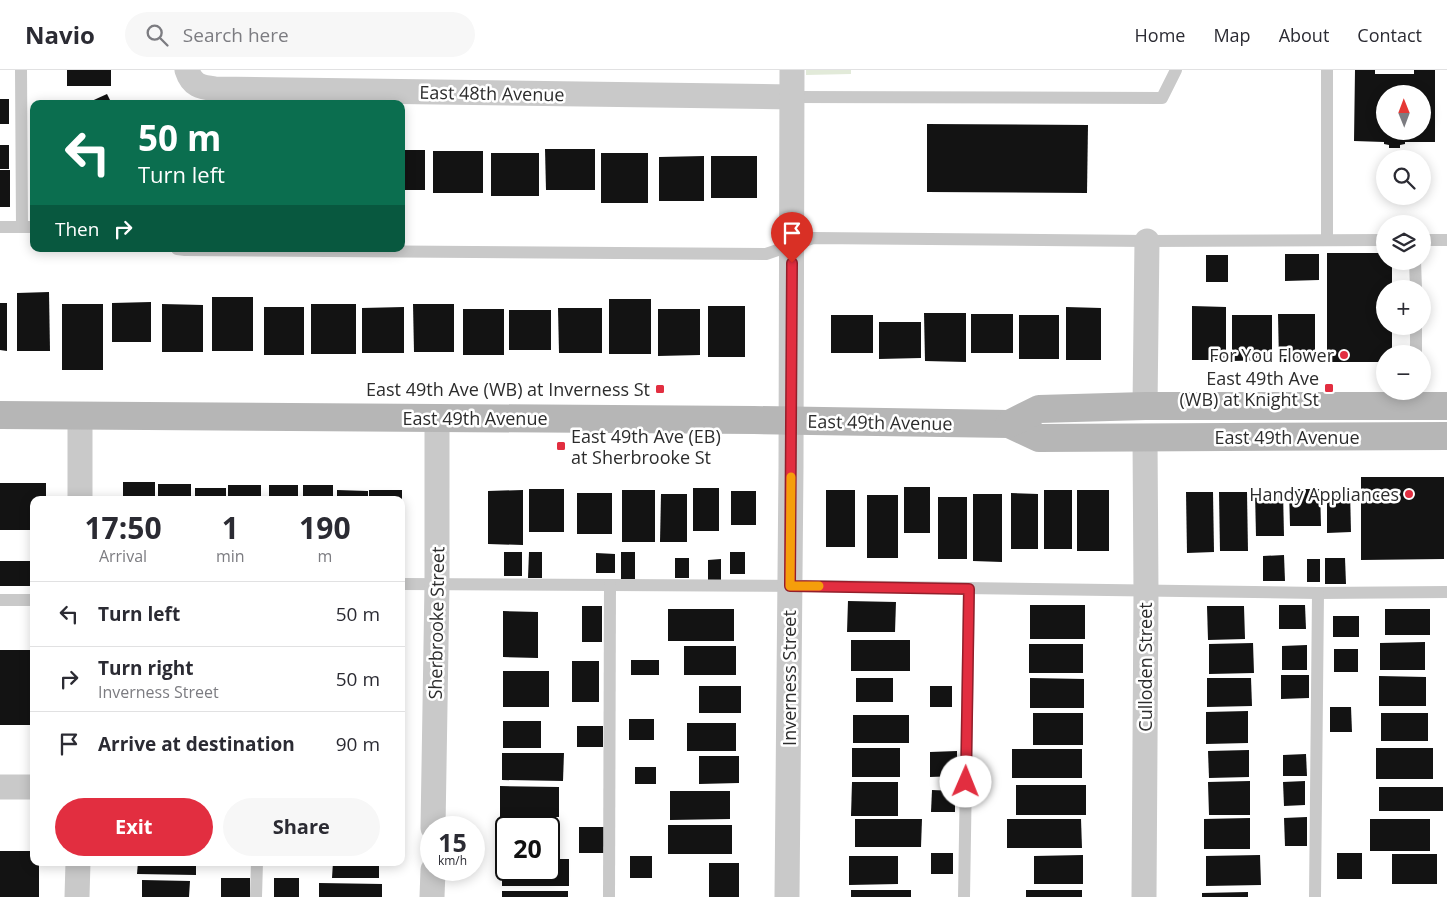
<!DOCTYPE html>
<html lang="en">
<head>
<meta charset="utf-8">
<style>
	:root { --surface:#fff; --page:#f7f7f7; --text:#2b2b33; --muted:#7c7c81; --line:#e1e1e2; --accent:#e22e40 }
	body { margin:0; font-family:"Open Sans",sans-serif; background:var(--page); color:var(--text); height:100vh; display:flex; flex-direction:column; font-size:19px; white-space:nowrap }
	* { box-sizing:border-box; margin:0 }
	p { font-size:16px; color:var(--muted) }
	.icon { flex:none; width:28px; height:28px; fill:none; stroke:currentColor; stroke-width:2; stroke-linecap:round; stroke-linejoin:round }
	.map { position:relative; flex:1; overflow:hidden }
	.panel { position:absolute; left:30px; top:426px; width:375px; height:370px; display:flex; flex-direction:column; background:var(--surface); border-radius:10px; box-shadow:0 2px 12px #0003 }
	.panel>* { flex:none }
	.guide { position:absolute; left:30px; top:30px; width:375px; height:152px; border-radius:10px; box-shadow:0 2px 12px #0003; background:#0b6e4f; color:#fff; overflow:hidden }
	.needle { width:32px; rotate:359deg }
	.tools { position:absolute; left:1376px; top:15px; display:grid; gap:10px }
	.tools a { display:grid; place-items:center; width:55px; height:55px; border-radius:50%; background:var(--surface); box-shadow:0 2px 12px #0003; font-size:25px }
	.speed { position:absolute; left:420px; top:746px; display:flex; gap:10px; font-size:25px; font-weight:700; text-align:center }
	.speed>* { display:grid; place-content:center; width:65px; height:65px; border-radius:50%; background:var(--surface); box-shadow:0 2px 12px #0003; line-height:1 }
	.speed small { font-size:12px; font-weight:400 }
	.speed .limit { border:2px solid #111; border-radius:8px; background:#fff; color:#111 }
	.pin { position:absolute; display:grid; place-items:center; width:42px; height:42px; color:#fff; margin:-51px -21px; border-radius:50% 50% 50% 0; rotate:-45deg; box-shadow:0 0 5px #0007 }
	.pin .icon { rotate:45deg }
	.me { position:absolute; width:55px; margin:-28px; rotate:1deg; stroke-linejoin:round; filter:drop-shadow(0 0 4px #0008) }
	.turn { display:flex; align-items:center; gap:18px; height:105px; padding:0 25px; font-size:22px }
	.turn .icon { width:65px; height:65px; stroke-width:2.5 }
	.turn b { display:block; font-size:35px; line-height:42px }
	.then { display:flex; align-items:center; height:48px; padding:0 25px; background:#0003; gap:10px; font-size:19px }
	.eta { display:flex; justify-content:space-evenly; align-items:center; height:85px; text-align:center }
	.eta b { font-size:30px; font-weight:700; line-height:35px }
	.action { display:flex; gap:10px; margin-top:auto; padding:10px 25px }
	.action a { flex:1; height:58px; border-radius:30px; background:var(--accent); color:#fff; font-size:20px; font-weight:700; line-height:58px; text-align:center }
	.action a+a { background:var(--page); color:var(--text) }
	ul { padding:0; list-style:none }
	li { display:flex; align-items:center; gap:15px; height:65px; padding:0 25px; border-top:1px solid var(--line) }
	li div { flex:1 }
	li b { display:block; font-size:19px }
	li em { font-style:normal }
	header { display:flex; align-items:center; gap:30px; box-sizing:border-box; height:70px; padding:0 25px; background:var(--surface); border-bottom:1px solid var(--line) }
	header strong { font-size:24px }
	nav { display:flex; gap:28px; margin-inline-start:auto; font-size:18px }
	.search { width:350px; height:45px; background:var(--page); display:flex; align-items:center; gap:12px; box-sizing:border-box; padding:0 18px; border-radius:28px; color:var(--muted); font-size:19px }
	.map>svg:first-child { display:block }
	.green { fill:#e2ead9 }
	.building { fill:#131313; fill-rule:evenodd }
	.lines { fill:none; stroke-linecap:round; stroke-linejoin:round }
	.lane { stroke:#c9c9c9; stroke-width:12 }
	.street { stroke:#c9c9c9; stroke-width:25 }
	.secondary { stroke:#b6b6b6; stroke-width:28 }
	.route-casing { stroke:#931e2a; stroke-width:12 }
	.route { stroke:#e22e40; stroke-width:9 }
	.slow { stroke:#f59e0b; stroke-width:9 }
	.poi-dot { fill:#e22e40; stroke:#fff; stroke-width:2 }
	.labels { text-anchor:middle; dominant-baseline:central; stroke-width:5; stroke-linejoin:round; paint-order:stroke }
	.street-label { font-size:18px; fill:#2c2c2c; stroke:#fff }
	.poi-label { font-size:18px; fill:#2c2c2c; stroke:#fff; text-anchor:end }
</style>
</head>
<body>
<header>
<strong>Navio</strong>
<div class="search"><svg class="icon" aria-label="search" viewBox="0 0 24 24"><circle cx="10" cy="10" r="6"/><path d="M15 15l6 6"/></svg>Search here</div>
<nav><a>Home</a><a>Map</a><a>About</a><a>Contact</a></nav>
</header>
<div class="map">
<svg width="1447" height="827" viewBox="0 0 1447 827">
	<rect width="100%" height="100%" fill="#fff"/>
	<!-- green -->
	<path class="green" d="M806,0H851V4L806,5Z"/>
	<!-- building -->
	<g class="building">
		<rect x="67" y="0" width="44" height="16"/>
		<path d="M1355,0H1375V4H1414V0H1435V72H1405V74L1400,75V78H1389V75L1384,74V72L1354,71ZM1385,24H1422V61H1385Z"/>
		<path d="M107,24L112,34H85Z"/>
		<rect x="0" y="29" width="9" height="25"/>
		<path d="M927,54L1088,55L1087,123L927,122Z"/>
		<rect x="0" y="75" width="9" height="24"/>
		<path d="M545,79H595V120H546Z"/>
		<rect x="401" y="80" width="24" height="40"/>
		<rect x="433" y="81" width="50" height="42"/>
		<rect x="491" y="83" width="48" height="43"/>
		<rect x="601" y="83" width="47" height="50"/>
		<path d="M704,86V131H659V87Z"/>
		<rect x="711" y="86" width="46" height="42"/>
		<rect x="0" y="100" width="10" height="37"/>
		<path d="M1327,183H1385V191H1392V219H1385V256H1392V284H1385V292H1327Z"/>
		<path d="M1285,184H1319V210L1285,211Z"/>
		<rect x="1206" y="185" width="22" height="27"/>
		<path d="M49,222L50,281H17V223Z"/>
		<rect x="212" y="227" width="41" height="54"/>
		<rect x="609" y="229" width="42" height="55"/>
		<path d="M151,232V272H112V233Z"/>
		<path d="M0,233H7V281L0,280Z"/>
		<rect x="62" y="234" width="41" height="66"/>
		<path d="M162,234L203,235V282H162Z"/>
		<rect x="311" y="234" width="45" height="50"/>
		<path d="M413,234H454V282H414Z"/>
		<rect x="708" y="236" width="37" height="51"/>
		<path d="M1192,236L1226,237V290H1192Z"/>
		<rect x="264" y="237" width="40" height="48"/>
		<path d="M404,237V283H362V238Z"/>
		<path d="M1066,237L1101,238V290H1066Z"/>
		<path d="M558,238H602V283H559Z"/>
		<rect x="463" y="239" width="41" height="46"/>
		<path d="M658,239H700V285L658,286Z"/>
		<rect x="509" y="240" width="42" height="40"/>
		<path d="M924,243H966V292L925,291Z"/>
		<rect x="971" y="244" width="42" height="39"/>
		<path d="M1278,244H1315V292H1279Z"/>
		<rect x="831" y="245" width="42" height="38"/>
		<rect x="1019" y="245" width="40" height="44"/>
		<path d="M1232,245H1272V290L1232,291Z"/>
		<path d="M879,252H921V288L879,289Z"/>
		<path d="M1361,407H1444V489L1361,490Z"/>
		<rect x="123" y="412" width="32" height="18"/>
		<path d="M0,413H46V430H34V460H0Z"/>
		<rect x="158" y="414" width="33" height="16"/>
		<rect x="228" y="415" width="33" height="15"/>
		<rect x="269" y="415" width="29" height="15"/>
		<rect x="303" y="415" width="30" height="15"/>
		<rect x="904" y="417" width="26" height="46"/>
		<rect x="195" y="418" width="31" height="12"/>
		<rect x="693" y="418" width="26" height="43"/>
		<rect x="529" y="419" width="35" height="43"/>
		<path d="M1289,419H1320L1321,456H1290Z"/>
		<path d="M337,420L368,421V430H337Z"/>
		<rect x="369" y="420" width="33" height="10"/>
		<path d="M523,420V475L488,474V421Z"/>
		<rect x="622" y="420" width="33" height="52"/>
		<rect x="826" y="420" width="29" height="57"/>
		<rect x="1044" y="420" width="28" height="59"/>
		<rect x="1077" y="420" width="32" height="61"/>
		<path d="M1327,420H1350L1351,462L1327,463Z"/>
		<rect x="731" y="421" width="25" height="34"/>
		<path d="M1283,421L1284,466H1256L1255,422Z"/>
		<path d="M1186,422H1213L1214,482L1187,483Z"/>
		<path d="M1219,422H1247L1248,481H1220Z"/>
		<rect x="577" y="423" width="35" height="41"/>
		<path d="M1011,423L1038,424V479H1011Z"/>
		<path d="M661,424H687V472H660Z"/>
		<path d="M973,424H1002V492L973,491Z"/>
		<rect x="867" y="425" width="31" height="63"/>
		<rect x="938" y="427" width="29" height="62"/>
		<rect x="504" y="482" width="18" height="24"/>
		<path d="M529,482H542V508H528Z"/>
		<rect x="621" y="482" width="14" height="27"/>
		<rect x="730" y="482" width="15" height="22"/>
		<path d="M596,483L615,484V503H596Z"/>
		<path d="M1284,485L1285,511H1263V486Z"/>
		<rect x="675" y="488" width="14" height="20"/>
		<path d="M1325,488H1345L1346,514H1325Z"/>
		<path d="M721,489V512H708V490Z"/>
		<rect x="1307" y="489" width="13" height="23"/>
		<rect x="0" y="491" width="31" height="25"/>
		<path d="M848,531L896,532L895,562H847Z"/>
		<rect x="1030" y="535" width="55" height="34"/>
		<path d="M1279,535H1305L1306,559H1279Z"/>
		<rect x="582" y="536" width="20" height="36"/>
		<path d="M1207,536H1244L1245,569L1208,570Z"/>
		<rect x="668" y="539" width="66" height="32"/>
		<rect x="1385" y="539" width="45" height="26"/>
		<path d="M503,541L538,542V588L503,587Z"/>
		<rect x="1333" y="546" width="26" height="21"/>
		<rect x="851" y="570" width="59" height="31"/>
		<path d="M1425,572V600H1380V573Z"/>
		<path d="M1253,573L1254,603L1209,604V574Z"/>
		<rect x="1029" y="574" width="54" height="29"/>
		<path d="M1307,575V600H1282V576Z"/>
		<rect x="684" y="576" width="52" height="29"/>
		<rect x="1334" y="579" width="24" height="23"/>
		<rect x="0" y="580" width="34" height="75"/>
		<rect x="631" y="590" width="28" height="15"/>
		<rect x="572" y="591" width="27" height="41"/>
		<rect x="503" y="601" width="46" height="36"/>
		<path d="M1281,605H1309V628L1281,629Z"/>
		<path d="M1379,606L1426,607V636H1379Z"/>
		<rect x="856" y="608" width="37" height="24"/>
		<path d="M1030,608L1084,609V638H1030Z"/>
		<path d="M1207,608H1251L1252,636L1207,637Z"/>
		<rect x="699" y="616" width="42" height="27"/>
		<rect x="930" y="616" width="22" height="21"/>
		<path d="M1330,637H1351L1352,662H1330Z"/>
		<path d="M1248,641V673L1206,674V642Z"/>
		<rect x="1033" y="643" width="50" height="32"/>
		<rect x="1381" y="643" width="47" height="28"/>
		<rect x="853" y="645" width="56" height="28"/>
		<rect x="629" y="649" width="25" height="21"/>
		<rect x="503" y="651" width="38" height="27"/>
		<rect x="687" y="653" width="49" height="28"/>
		<rect x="577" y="656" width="26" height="21"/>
		<rect x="852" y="678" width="48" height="29"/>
		<rect x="1376" y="678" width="57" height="31"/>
		<rect x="1012" y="679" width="70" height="29"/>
		<path d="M1249,680V707L1209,708L1208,681Z"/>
		<path d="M957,681V706L930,707V682Z"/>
		<path d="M502,683H564L563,711L502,710Z"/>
		<path d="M1306,684L1307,706H1283V685Z"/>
		<path d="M699,686H739V713L699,714Z"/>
		<rect x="635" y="697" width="21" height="17"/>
		<path d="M1250,711V745H1209L1208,712Z"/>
		<path d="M1305,711V735L1284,736L1283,712Z"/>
		<path d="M852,712H898V746H851Z"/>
		<rect x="1016" y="715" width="70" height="30"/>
		<path d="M500,716L559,717V747H500Z"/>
		<rect x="1379" y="717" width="64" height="24"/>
		<path d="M932,720L955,721V742H931Z"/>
		<path d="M670,721H730V749L670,750Z"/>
		<path d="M1307,747V776H1285L1284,748Z"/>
		<path d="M1250,748V779H1204V749Z"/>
		<path d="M855,749H922L921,777H855Z"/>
		<path d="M1007,749H1081L1082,778H1007Z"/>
		<rect x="1370" y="749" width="60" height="32"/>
		<path d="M501,753H542V758H506V783H501Z"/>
		<rect x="668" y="755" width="64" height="29"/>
		<rect x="579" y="757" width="25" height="26"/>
		<path d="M0,781H34V792H39V827H0Z"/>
		<rect x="931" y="783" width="22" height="21"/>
		<rect x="1337" y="783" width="25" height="26"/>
		<rect x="1392" y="784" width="45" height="30"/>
		<path d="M1083,785V814H1034V786Z"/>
		<path d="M1260,785L1261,815L1206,816V786Z"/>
		<rect x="630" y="786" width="22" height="22"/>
		<path d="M849,786H898V814L849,815Z"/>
		<path d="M502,789H506V800H549V789H569V816H502Z"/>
		<path d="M138,792H196V805L137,804Z"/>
		<path d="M333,792H379V808H332Z"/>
		<rect x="709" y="793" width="30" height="34"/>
		<rect x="221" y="808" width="29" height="19"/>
		<rect x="274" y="808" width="25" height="19"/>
		<path d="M142,810L190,811L189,827H142Z"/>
		<path d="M319,813L382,814V827H319Z"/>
		<rect x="851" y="820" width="60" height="7"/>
		<rect x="1026" y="820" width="56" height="7"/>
		<rect x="502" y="821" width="66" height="6"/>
		<path d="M1248,822V827H1202V823Z"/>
	</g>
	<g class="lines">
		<!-- lane -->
		<g class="lane">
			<path d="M21,0L22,157"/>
			<path d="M792,27L1162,28L1176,0"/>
			<path d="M0,157H34"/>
			<path d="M1327,170V0"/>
			<path d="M1422,170H1447"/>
			<path d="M177,179L185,180L766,184L813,168L1147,171L1385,170"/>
			<path d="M1415,191L1416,219"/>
			<path d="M1416,256V284"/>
			<path d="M401,514L818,516L1318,523L1447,522"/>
			<path d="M0,530H34"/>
			<path d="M256,827L257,792"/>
			<path d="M609,827L610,515"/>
			<path d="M964,827L969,519"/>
			<path d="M1315,827L1318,523"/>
		</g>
		<!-- street -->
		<g class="street">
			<path d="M187,0C192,16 201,17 215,19L792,27"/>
			<path d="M1145,336L1147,171"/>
			<path d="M80,430V345"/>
			<path d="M0,717H34"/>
			<path d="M433,758L437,514V348"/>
			<path d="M77,827L78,792"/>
			<path d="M432,827L433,800"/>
			<path d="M787,827L791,397L792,0"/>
			<path d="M1144,827L1146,522L1145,367"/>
		</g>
		<!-- secondary -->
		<g class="secondary">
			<path d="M0,345L754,350L1009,354L1039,368L1447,366"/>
			<path d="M1009,354L1039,339L1145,336H1447"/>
		</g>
	</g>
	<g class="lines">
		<!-- route casing -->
		<g class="route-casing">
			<path id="route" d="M792,193L790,516L969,519L966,712"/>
		</g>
		<!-- route -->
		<use href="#route" class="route"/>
		<!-- slow -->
		<path class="slow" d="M791,407L790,516H819"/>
	</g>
	<!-- markers -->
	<g class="poi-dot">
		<circle cx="1344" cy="285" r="5"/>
		<rect x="1324" y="313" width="10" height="10" rx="2.5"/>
		<rect x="655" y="314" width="10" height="10" rx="2.5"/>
		<rect x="556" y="371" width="10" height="10" rx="2.5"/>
		<circle cx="1409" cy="424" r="5"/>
	</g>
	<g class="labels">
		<!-- street labels -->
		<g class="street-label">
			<text transform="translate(492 23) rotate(1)">East 48th Avenue</text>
			<text x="475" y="348">East 49th Avenue</text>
			<text transform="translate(880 352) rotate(1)">East 49th Avenue</text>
			<text x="1287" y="367">East 49th Avenue</text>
			<text transform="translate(436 553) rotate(-89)">Sherbrooke Street</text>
			<text transform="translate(1145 597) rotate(-90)">Culloden Street</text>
			<text transform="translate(789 608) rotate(-90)">Inverness Street</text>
		</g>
		<!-- poi labels -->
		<g class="poi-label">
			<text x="1334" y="285">For You Flower</text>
			<text x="1319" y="308">East 49th Ave<tspan x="1319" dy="21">(WB) at Knight St</tspan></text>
			<text x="650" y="319">East 49th Ave (WB) at Inverness St</text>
			<text x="571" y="366" text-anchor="start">East 49th Ave (EB)<tspan x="571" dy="21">at Sherbrooke St</tspan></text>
			<text x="1399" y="424">Handy Appliances</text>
		</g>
	</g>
</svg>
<div class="tools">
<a><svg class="needle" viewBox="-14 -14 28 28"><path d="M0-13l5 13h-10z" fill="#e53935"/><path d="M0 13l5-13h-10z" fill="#7c7c81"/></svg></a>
<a><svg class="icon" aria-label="search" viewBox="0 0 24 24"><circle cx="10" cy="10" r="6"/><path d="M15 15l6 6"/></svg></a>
<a><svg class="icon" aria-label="layers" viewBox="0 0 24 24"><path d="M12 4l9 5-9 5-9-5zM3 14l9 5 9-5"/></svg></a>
<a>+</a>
<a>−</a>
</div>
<div class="speed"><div>15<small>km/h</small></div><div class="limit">20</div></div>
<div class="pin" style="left:792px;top:193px;background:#d93025"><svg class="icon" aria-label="arrive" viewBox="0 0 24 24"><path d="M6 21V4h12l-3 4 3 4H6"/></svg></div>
<svg class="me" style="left:966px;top:712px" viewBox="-20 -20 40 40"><circle r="19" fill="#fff"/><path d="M0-13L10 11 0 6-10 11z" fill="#e22e40"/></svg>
<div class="guide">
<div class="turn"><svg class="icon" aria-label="left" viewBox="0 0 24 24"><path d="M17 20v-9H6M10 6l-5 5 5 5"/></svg><div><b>50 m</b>Turn left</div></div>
<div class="then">Then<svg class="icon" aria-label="right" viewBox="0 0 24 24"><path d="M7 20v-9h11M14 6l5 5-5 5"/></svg></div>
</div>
<section class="panel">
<div class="eta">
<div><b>17:50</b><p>Arrival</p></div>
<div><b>1</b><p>min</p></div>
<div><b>190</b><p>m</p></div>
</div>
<ul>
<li><svg class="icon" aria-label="left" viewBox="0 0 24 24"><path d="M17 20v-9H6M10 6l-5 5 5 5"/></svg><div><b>Turn left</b></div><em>50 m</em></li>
<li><svg class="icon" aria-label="right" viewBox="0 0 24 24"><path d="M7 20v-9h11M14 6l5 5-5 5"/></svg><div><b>Turn right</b><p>Inverness Street</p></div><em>50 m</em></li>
<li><svg class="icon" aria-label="arrive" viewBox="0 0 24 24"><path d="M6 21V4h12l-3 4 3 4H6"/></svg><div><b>Arrive at destination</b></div><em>90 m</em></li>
</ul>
<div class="action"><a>Exit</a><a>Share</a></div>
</section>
</div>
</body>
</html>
